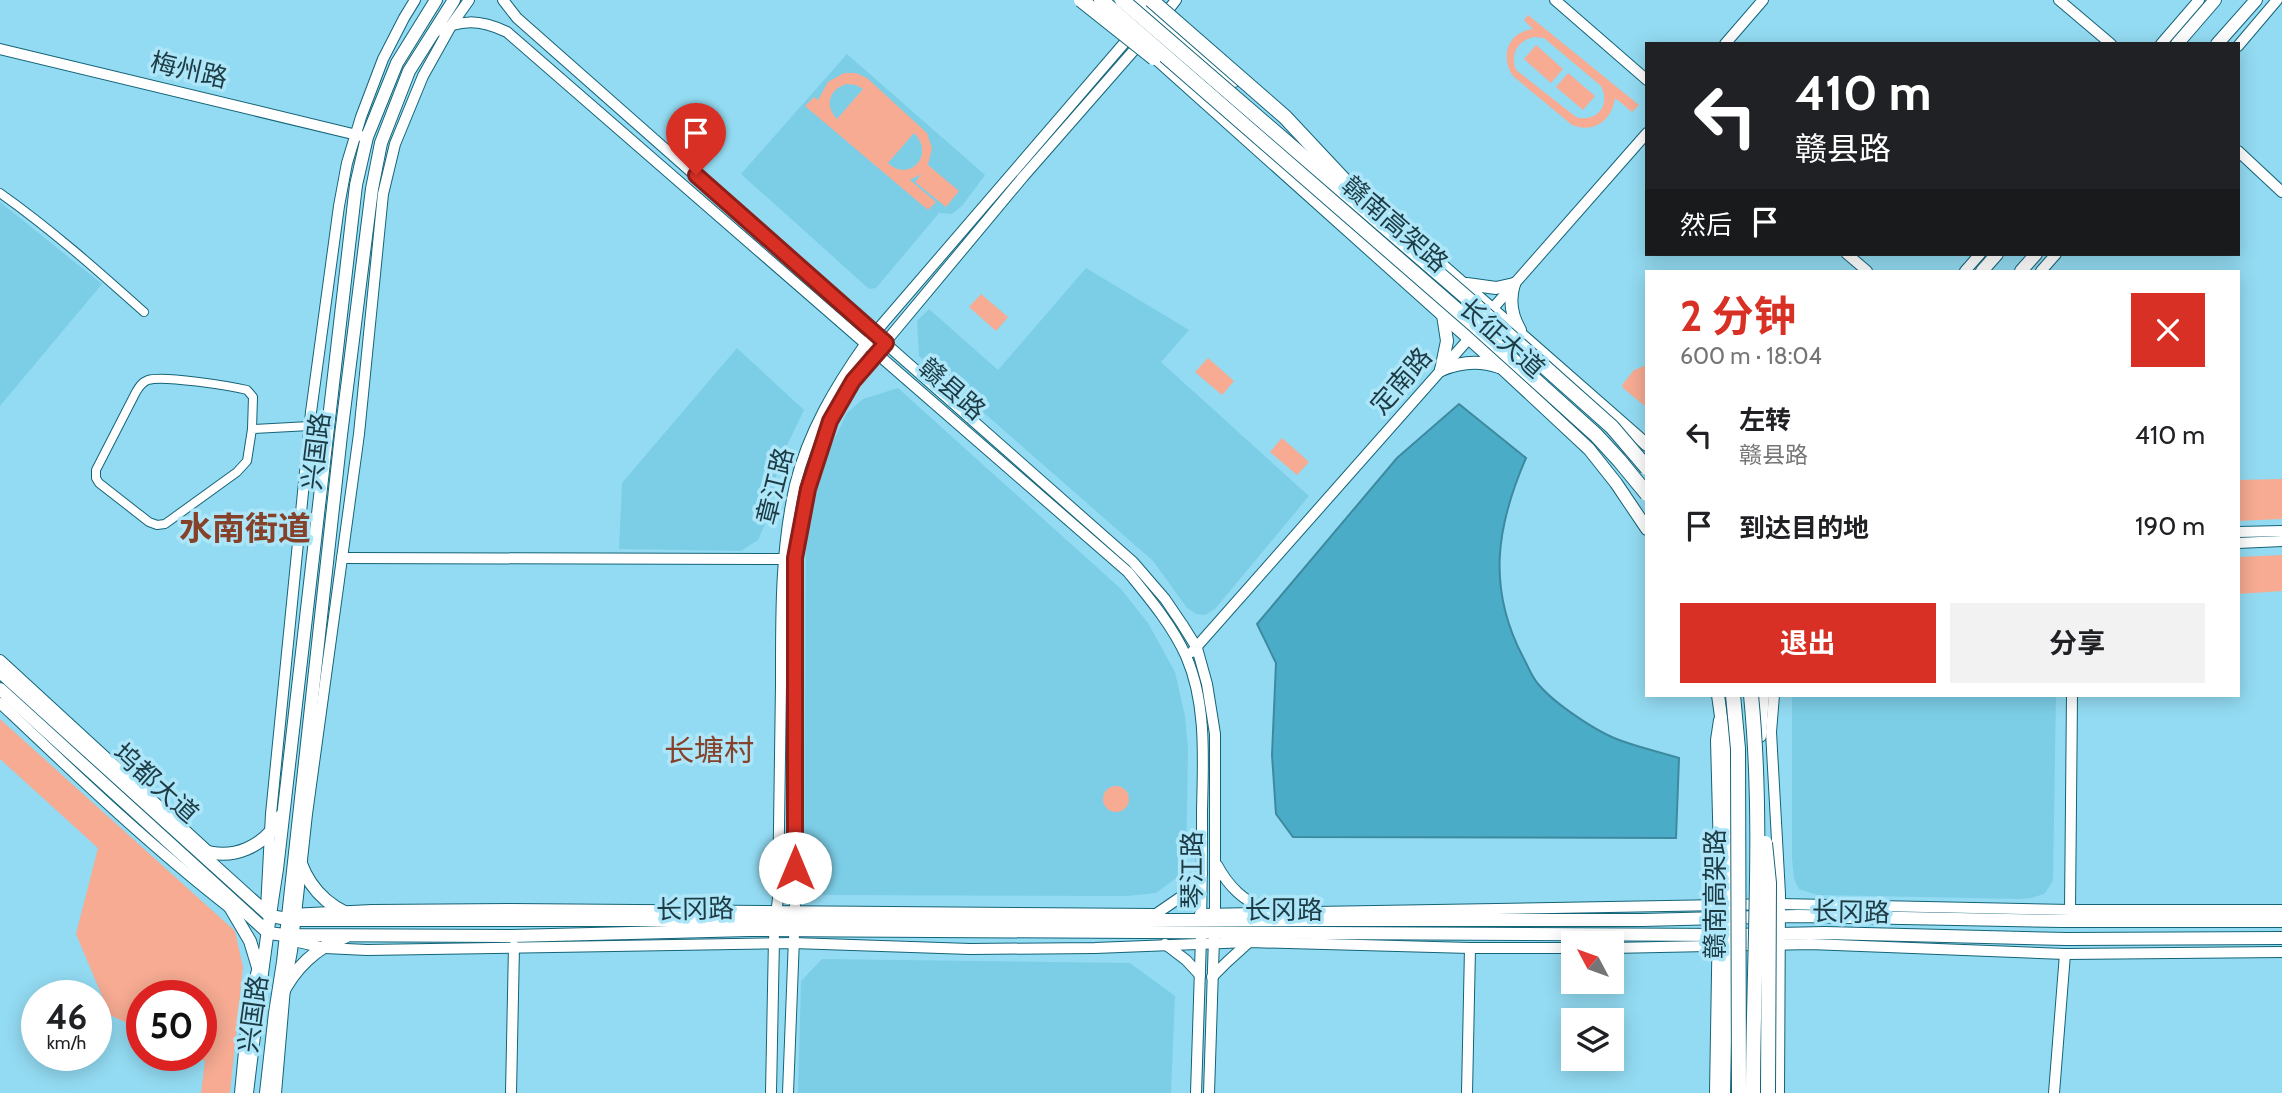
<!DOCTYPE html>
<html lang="zh">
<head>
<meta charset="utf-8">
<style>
	:root { --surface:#fff; --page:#f2f2f2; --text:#202124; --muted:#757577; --accent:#d93025 }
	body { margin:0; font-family:Cabin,"Noto Sans SC",sans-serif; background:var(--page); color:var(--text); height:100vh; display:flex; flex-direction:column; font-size:26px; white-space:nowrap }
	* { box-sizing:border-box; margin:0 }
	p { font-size:23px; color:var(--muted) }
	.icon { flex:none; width:38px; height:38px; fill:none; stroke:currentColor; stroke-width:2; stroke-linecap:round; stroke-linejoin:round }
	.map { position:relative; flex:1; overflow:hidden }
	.panel { position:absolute; left:1645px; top:270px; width:595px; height:427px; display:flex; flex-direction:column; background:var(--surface); border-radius:0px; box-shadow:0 4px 18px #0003 }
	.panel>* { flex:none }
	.guide { position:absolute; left:1645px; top:42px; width:595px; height:214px; border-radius:0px; box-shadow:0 4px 18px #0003; background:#202124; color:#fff; overflow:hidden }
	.needle { width:46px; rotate:311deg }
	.tools { position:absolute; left:1561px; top:931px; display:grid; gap:14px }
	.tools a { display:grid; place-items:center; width:63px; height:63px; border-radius:0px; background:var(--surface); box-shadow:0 4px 18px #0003; font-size:35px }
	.speed { position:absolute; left:21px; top:980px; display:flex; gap:14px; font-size:35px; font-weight:700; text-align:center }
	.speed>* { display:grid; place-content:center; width:91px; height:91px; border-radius:50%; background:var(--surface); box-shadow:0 4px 18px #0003; line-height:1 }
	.speed small { font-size:18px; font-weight:400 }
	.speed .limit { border:10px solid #d22; background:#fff; color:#111 }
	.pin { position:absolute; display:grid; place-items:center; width:60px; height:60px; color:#fff; margin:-72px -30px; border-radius:50% 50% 50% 0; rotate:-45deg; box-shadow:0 0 7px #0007 }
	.pin .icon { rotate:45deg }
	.me { position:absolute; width:77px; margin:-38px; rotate:0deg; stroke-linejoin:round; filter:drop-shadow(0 0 5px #0008) }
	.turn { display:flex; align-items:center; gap:24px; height:147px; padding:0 35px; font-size:32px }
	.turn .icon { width:91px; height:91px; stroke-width:2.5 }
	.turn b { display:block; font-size:49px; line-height:60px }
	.then { display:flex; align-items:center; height:66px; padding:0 35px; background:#0003; gap:14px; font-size:26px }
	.round { display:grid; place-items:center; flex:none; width:74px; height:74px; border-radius:0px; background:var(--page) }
	.summary { display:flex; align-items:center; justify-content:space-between; height:119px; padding:0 35px }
	h1 { font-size:42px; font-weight:700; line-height:52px; color:var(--accent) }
	.cta { display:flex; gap:14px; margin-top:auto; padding:14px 35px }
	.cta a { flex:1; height:80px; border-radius:0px; background:var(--accent); color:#fff; font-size:28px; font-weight:700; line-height:80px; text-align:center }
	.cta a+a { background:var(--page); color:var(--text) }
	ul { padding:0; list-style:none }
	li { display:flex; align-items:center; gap:21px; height:91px; padding:0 35px }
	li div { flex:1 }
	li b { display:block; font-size:26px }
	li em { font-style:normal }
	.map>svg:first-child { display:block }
	.built { fill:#7ccee7 }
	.green { fill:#f6ab92; fill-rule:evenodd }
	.water { fill:#4bacc8; stroke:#3d8aa0; stroke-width:2 }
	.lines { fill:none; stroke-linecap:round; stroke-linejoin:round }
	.street-casing { stroke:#146478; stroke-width:10 }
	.secondary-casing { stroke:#146478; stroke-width:12 }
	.primary-casing { stroke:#146478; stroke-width:14 }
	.street { stroke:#fff; stroke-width:8 }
	.secondary { stroke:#fff; stroke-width:10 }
	.primary { stroke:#fff; stroke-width:12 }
	.highway-bridge-casing { stroke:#146478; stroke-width:16; stroke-linecap:butt }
	.highway-bridge { stroke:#fff; stroke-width:14 }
	.route-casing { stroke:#8d1f18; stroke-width:18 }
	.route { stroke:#d93025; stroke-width:12 }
	.labels { text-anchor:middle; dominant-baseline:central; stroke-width:7; stroke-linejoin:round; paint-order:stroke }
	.street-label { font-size:26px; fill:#1d3b44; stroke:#ade6f8 }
	.quarter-label { font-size:30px; fill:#854129; stroke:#ade6f8 }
	.district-label { font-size:33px; font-weight:bold; fill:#854129; stroke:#ade6f8 }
</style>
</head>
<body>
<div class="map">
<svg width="2282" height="1093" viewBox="0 0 2282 1093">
	<rect width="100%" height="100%" fill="#93dbf2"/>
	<!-- built -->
	<g class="built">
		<path d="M847,54L985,175L962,206L952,214L939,213L876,288L869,289L741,174Z"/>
		<path d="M0,202L102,284L0,406Z"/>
		<path d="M1086,268L1189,330L1161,362L1309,496L1215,609L1205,615L1196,614L1187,608L1153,561L919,356L917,321L929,309L998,370Z"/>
		<path d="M737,348L804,410L779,462L768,517L758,540L741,551L619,549L622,483Z"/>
		<path d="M898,388L1121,589L1148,623L1175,672L1185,716L1188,749L1186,871L1156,893L1128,896L823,895L804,884L806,527L830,448L847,413L863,399Z"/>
		<path d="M1792,695H2056L2053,881L2044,894L2031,898L2021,899L1817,895L1799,889L1794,879L1792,859Z"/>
		<path d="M822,959L1130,963L1175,996L1171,1093H798L801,981Z"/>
	</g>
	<!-- green -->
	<g class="green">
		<path d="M1528,15L1639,105L1632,112L1615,98C1612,120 1594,134 1572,125L1513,76C1499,55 1509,32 1533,29L1524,20ZM1534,37L1544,38L1601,86C1611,105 1597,123 1576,117L1516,70C1510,54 1517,41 1534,37Z"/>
		<path d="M1536,45L1563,69L1551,83L1524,59Z"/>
		<path d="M844,73H856L867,78L927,133L932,148L928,165L959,191L946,207L915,182L921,174L910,180L936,202L928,210L805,106L814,97L818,100L828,82ZM847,84L856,85L863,89L837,119C824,105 829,89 847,84ZM914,133C936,155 909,183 888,163Z"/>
		<path d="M1568,73L1595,96L1583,110L1556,87Z"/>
		<path d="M981,294L1008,317L996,331L969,307Z"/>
		<path d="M1208,358L1234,381L1222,395L1195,372Z"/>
		<path d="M1647,365V408L1623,388L1622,385L1634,370Z"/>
		<path d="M1282,438L1309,462L1297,475L1270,452Z"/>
		<path d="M2282,479V519L2238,521V480Z"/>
		<path d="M2282,555V591L2238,594V557Z"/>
		<path d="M0,719L235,931L243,967L230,1093H201L205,1061L193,1055H201V996H142V1030L110,1015L76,934L98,848L0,759Z"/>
		<circle cx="1116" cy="799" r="13"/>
	</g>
	<!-- water -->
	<path class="water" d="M1459,404L1526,458C1496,527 1487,588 1523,657C1528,666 1532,678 1539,685C1555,704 1598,733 1622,741C1641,748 1660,752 1679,758L1676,838L1293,837L1276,814L1272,755L1276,663L1257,624L1397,458Z"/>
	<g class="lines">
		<!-- street casing -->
		<g class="street-casing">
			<g id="street">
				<path d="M0,193C51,229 98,271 144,312"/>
				<path d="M252,429L247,461L237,472L165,524L157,525L149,522L99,483L96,478V470L136,392C139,387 142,382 148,380C163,375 230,386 247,390L253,397L252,429L328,425"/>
			</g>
		</g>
		<!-- secondary casing -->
		<g class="secondary-casing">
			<g id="secondary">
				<path d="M503,0L517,18L1133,562L1165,599L1182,624L1197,648L1207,684L1215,734V919"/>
				<path d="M1555,0L1647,80"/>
				<path d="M2059,0L2111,44"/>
				<path d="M1162,18L1176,0"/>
				<path d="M433,33C461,19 479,19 507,32L1128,572C1149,598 1172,625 1186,656C1207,704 1203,760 1202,811C1202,847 1202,883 1201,919"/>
				<path d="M1725,44L1763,0"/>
				<path d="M2161,44L2199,0"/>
				<path d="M2238,46L2277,0"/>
				<path d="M0,49L361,136"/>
				<path d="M2238,151L2282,192"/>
				<path d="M1847,254L1867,271"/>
				<path d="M1965,271L1980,254"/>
				<path d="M2041,271L2056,254"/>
				<path d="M1487,315L1647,133"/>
				<path d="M2238,532L2282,531"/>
				<path d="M2238,543L2282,541"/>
				<path d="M342,558L787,559"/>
				<path d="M1192,652L1473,334"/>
				<path d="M0,660L210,853"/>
				<path d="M1774,695L1771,732L1780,894L1779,1093"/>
				<path d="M0,703C75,774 149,845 230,908"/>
				<path d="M1217,865C1230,889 1243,899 1267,912"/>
				<path d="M266,909L271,814L311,412L339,206L347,163L361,117L383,59L404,18L415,0"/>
				<path d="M2070,910L2072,695"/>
				<path d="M290,914L372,910L510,909L1156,914"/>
				<path d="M1156,914L1185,894L1202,873"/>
				<path d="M1200,914L1780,904L2070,910H2282"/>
				<path d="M776,915L778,898C779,827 780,756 781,685C781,618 780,551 795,485C808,432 835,387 866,343L1132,34"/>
				<path d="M795,915V558L808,489L830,421L853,381L1023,177L1142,41"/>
				<path d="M289,940L325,948L367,950L793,943L970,949L1095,948L1249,942L1470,948H1573"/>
				<path d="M1165,944L1186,960L1200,975"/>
				<path d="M1612,948L1810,944L2065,954L2282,952"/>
				<path d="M1212,977L1227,962L1249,942"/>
				<path d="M240,1093L249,1000L259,963"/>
				<path d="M276,1093L285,988L292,951L307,814L359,434L383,194L395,144L423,76L452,24L469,0"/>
				<path d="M511,1093L514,946"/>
				<path d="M771,1093L774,938"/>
				<path d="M788,1093L794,938"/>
				<path d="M1196,1093L1201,938"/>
				<path d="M1209,1093L1214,938"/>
				<path d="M1467,1093L1470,948"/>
				<path d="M1715,1093L1719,854L1716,740L1719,720"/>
				<path d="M2054,1093L2065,954"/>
			</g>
		</g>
		<!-- primary casing -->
		<g class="primary-casing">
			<g id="primary">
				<path d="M1140,0L1234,81"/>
				<path d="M2177,44L2215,0"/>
				<path d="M2217,44L2256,0"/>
				<path d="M1148,51L1503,369L1589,449L1616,483L1647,529"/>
				<path d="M1339,175L1647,445"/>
				<path d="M1982,271L1997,254"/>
				<path d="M2021,271L2036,254"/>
				<path d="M1467,284L1496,288L1514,284"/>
				<path d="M1514,284C1509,300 1511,315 1520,330"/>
				<path d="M1441,370C1460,362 1479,360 1499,367"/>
				<path d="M1441,370L1447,341L1443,315"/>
				<path d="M0,672L270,916L294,920H1642L1798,916L2063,921H2282"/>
				<path d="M0,689L264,929L268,933L285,935L512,936L749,930L1727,935L1825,933L2067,939L2282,938"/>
				<path d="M1718,695L1724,738L1728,889L1724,1093"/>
				<path d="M1760,736L1763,695"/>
				<path d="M199,849C232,862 265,847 281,816"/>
				<path d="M297,851C305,883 325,906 356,917"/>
				<path d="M227,902L250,941L260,974"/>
				<path d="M281,996C294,969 316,947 345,937"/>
				<path d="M1760,1034L1761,1093"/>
				<path d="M247,1093C256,1018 265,944 277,869L356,185L367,137L397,63L436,0"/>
				<path d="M266,1093L275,1013L283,962L341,435L372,189L381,143L409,71L454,0"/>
			</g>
		</g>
		<!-- street -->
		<use href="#street" class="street"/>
		<!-- secondary -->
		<use href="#secondary" class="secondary"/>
		<!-- primary -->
		<use href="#primary" class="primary"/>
		<!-- highway-bridge casing -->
		<g class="highway-bridge-casing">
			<g id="highway-bridge">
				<path d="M1081,0L1154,58"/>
				<path d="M1101,0L1473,324L1596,435L1619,460L1647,494"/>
				<path d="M1122,0L1474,304L1612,427L1647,468"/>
				<path d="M1151,0L1285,117L1344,180"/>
				<path d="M1733,695L1738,749L1739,1093"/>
				<path d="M1751,695C1764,827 1753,960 1753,1093"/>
				<path d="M1765,843L1769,883L1768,1093"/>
			</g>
		</g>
		<!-- highway-bridge -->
		<use href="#highway-bridge" class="highway-bridge"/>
	</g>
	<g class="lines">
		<!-- route casing -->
		<g class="route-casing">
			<path id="route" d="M696,175L886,343L853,381L830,421L808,489L795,558V868"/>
		</g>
		<!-- route -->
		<use href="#route" class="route"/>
	</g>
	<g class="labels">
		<!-- street labels -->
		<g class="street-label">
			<text transform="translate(189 70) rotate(13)">梅州路</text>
			<text transform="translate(1395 224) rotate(41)">赣南高架路</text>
			<text transform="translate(1502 338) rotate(42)">长征大道</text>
			<text transform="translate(1401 381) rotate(-49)">定南路</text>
			<text transform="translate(952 389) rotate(41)">赣县路</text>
			<text transform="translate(316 451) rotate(-83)">兴国路</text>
			<text transform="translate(775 486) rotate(-76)">章江路</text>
			<text transform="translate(156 783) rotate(42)">坞都大道</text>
			<text transform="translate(1192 870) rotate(-90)">琴江路</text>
			<text transform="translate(1715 894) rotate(-90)">赣南高架路</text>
			<text transform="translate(695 909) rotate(-1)">长冈路</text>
			<text x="1284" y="910">长冈路</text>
			<text transform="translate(1851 912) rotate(1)">长冈路</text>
			<text transform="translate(253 1014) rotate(-82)">兴国路</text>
		</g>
		<!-- quarter labels -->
		<g class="quarter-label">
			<text x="709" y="750">长塘村</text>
		</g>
		<!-- district labels -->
		<g class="district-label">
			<text x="245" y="528">水南街道</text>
		</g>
	</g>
</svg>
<div class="tools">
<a><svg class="needle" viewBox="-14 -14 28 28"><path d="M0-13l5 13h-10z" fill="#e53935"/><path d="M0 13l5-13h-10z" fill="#757577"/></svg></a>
<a><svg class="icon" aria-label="layers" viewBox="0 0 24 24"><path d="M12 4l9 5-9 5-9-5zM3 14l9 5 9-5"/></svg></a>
</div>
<div class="speed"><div>46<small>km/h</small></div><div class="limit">50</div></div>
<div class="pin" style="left:696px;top:175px;background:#d93025"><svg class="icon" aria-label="arrive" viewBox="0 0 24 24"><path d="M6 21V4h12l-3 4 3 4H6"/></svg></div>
<svg class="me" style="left:795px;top:868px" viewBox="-20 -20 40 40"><circle r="19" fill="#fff"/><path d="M0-13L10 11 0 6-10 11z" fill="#d93025"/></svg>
<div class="guide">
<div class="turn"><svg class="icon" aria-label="left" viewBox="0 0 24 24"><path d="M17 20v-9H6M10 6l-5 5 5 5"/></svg><div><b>410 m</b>赣县路</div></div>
<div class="then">然后<svg class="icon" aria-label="arrive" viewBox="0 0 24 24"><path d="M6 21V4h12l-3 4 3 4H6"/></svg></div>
</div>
<section class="panel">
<div class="summary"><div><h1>2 分钟</h1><p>600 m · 18:04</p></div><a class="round" style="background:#d93025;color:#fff"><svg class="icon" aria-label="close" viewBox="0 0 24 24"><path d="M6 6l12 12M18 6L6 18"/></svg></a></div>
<ul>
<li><svg class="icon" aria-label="left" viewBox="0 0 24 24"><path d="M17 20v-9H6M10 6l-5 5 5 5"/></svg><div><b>左转</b><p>赣县路</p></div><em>410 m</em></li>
<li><svg class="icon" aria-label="arrive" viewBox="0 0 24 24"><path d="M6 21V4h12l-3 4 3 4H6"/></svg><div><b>到达目的地</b></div><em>190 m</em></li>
</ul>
<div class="cta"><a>退出</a><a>分享</a></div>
</section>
</div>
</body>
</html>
